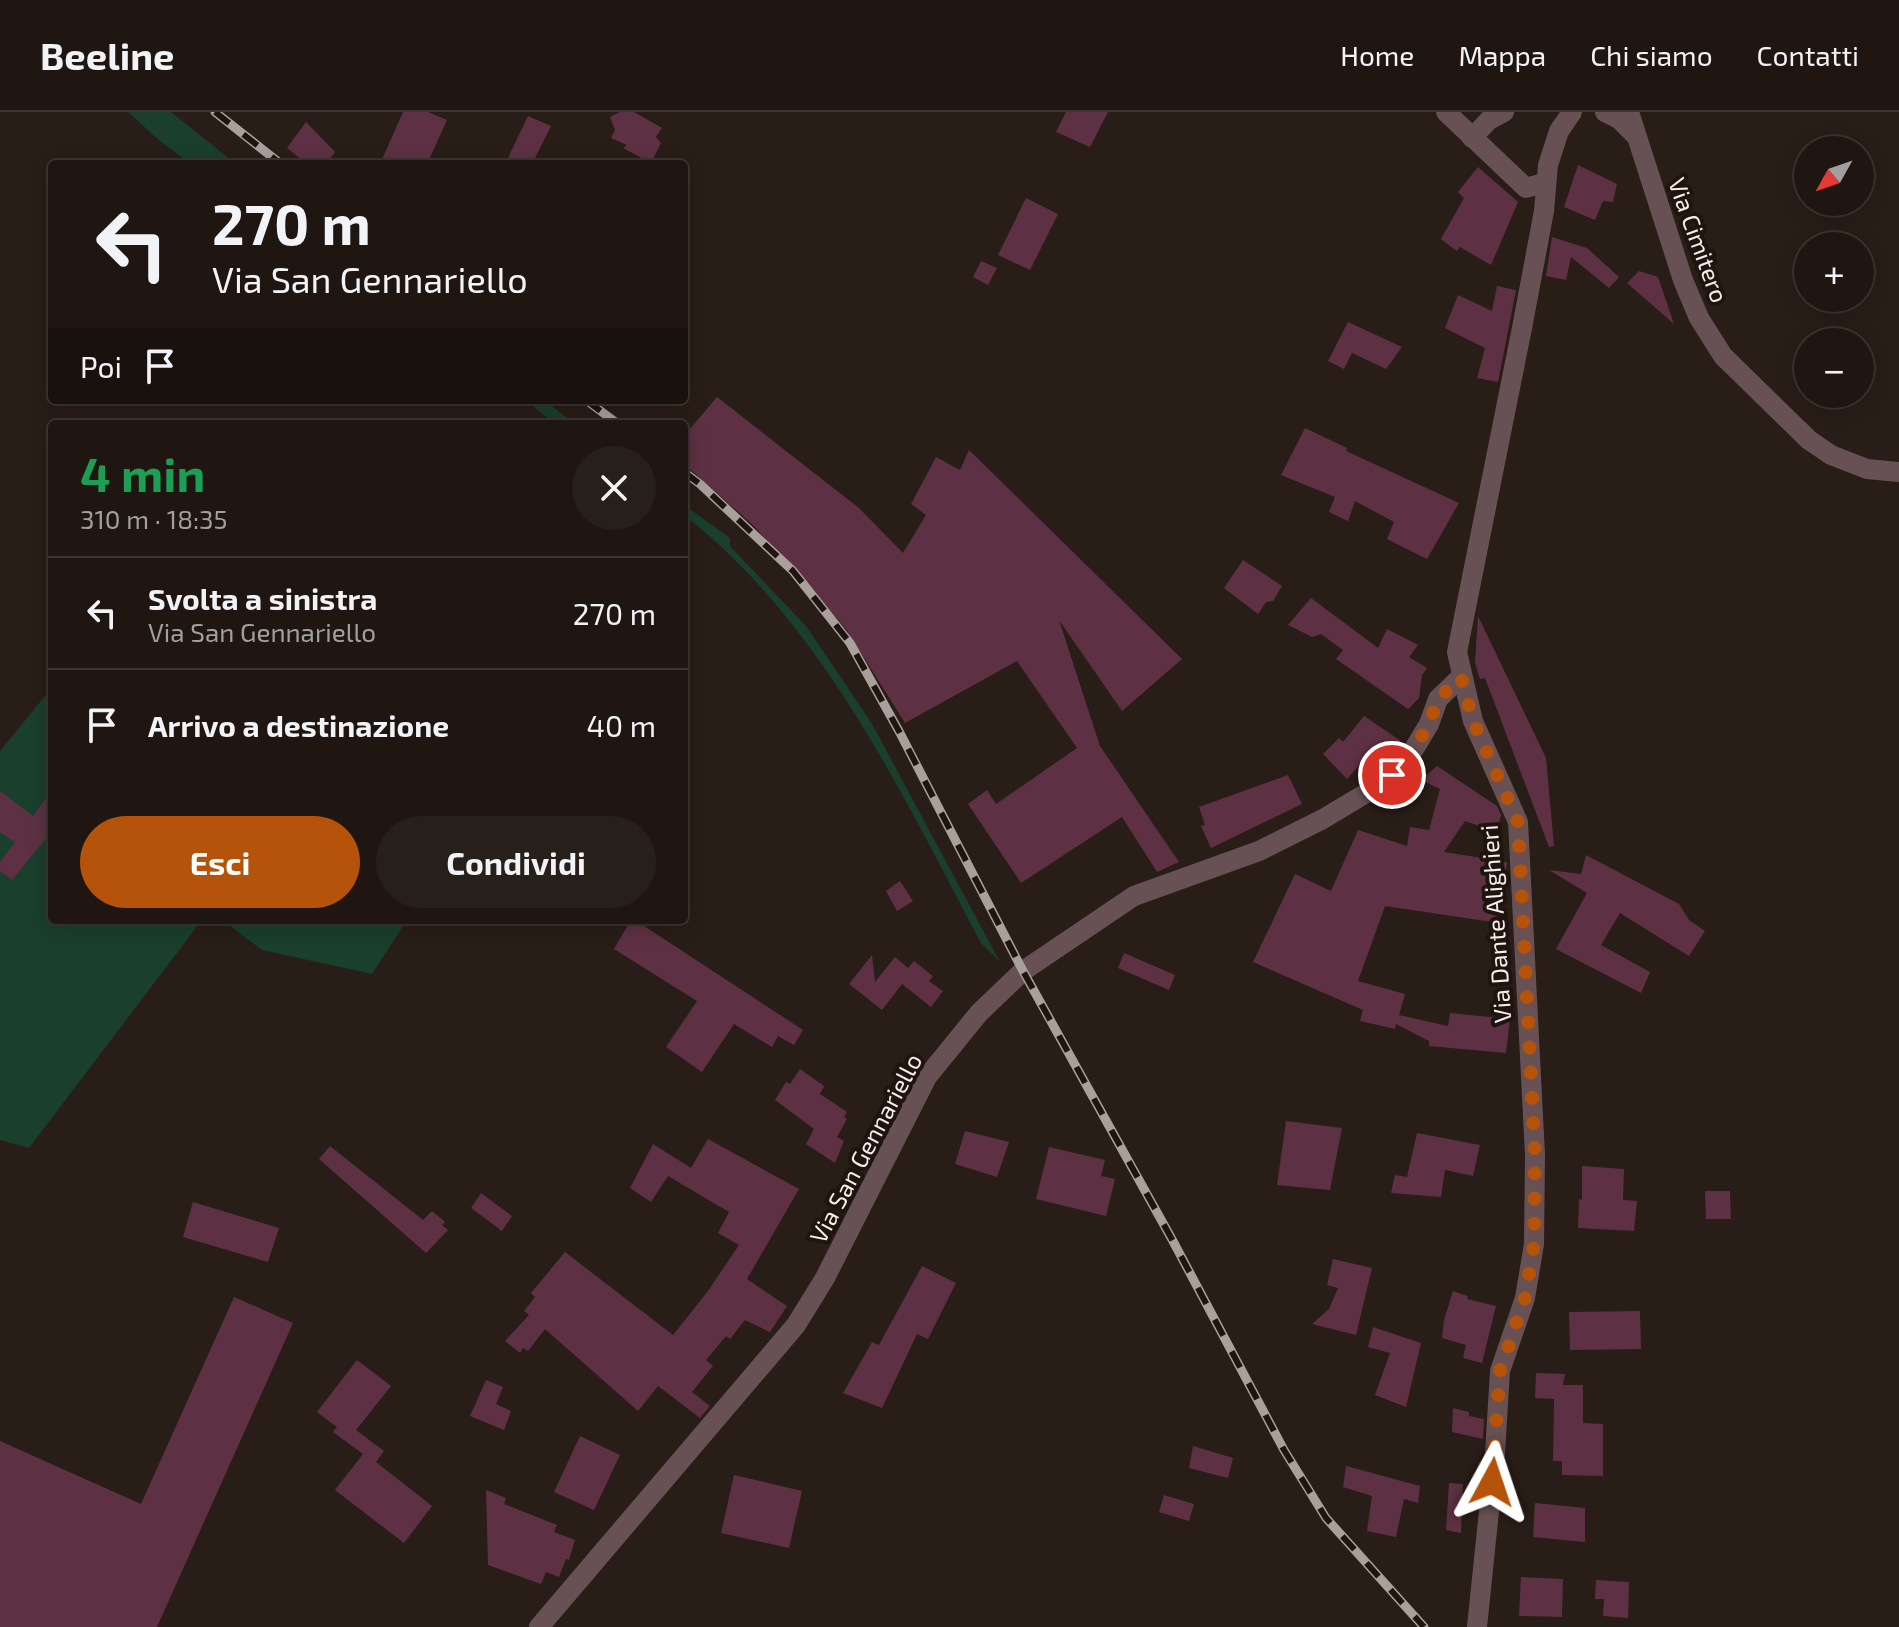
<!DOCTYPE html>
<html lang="it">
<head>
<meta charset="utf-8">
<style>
	:root { --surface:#1f1611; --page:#271f1a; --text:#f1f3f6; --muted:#a19f9f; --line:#3c3531; --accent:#b45309 }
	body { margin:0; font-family:"Exo 2",sans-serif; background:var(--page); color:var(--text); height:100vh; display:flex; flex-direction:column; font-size:30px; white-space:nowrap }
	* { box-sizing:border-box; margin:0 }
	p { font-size:26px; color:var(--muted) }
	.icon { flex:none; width:44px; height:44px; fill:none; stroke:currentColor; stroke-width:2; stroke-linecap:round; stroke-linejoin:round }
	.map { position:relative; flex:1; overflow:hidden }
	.drawer { position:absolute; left:48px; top:308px; width:640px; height:504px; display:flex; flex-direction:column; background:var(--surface); border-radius:8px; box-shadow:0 4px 20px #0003,0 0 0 2px var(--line) }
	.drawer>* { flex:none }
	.guide { position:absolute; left:48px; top:48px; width:640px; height:244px; border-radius:8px; box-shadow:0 4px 20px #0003,0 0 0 2px var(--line); background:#1f1611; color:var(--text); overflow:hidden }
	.needle { width:52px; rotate:230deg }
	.tools { position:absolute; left:1794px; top:24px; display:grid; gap:16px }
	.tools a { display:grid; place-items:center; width:80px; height:80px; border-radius:50%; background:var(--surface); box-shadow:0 4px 20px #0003,0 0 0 2px var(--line); font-size:40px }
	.pin { position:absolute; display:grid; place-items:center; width:68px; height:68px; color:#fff; margin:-34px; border:4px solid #fff; border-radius:50%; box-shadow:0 2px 8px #0007 }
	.me { position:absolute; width:88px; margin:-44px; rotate:5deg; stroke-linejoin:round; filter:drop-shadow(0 0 6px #0008) }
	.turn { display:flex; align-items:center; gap:28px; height:168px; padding:0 32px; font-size:36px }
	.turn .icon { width:104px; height:104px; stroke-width:2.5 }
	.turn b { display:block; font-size:56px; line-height:68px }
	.then { display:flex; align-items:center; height:76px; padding:0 32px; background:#0003; gap:16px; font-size:30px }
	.round { display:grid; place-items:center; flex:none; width:84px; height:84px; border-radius:42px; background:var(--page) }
	.headline { display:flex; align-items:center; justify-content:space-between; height:136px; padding:0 32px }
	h1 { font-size:48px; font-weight:700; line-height:60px; color:#1e9e55 }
	.primary-button { display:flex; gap:16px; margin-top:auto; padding:16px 32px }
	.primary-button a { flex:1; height:92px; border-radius:48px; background:var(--accent); color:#fff; font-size:32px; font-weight:700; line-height:92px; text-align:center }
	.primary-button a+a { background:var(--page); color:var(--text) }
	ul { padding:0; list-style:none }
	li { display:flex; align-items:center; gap:24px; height:112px; padding:0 32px; border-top:2px solid var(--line) }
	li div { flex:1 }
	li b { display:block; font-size:30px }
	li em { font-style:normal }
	header { display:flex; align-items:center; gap:48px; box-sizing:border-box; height:112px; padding:0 40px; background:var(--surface); border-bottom:2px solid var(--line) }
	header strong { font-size:38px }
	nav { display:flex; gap:44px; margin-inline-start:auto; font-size:28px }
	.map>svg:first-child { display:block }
	.green { fill:#1a3f2c }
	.building { fill:#5d3143 }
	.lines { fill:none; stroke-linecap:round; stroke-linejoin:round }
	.minor { stroke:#685155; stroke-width:20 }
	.rail-casing { stroke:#aaa09b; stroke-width:9 }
	.rail { stroke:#1f140e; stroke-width:6; stroke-dasharray:18; stroke-linecap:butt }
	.route { stroke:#b45309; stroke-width:14; stroke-dasharray:0 25.2 }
	.labels { text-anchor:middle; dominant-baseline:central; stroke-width:8; stroke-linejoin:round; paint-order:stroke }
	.street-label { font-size:24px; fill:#f7eeea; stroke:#1f140e }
</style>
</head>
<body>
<header>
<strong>Beeline</strong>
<nav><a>Home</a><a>Mappa</a><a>Chi siamo</a><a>Contatti</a></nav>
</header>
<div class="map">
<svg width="1899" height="1515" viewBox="0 0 1899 1515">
	<rect width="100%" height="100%" fill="#291d17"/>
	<!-- green -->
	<g class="green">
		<path d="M128,0H171L236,52L188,50L160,29Z"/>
		<path d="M524,288H544L575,312H556Z"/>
		<path d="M684,393L730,426V434L806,514L871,610L1000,850L981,831C900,679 823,512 684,403Z"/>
		<path d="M45,584L52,586V808H202L29,1036L0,1028V639Z"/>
		<path d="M222,808H407L372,862L262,838Z"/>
	</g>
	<!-- building -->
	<g class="building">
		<path d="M403,0H428L447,8L427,52H380Z"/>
		<path d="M620,0H634L662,16L656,25L661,31L651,51L623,36L627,33L611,26L615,18L610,5Z"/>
		<path d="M1066,0H1108L1090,35L1056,20Z"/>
		<path d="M528,4L551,14L532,52H520L508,46Z"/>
		<path d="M306,10L335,40L326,52H307L287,36Z"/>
		<path d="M1578,53L1617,72L1613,90L1603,89L1595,108L1564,95Z"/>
		<path d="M1478,55L1518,90L1491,153L1460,135L1457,139L1441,127L1464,86L1458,80Z"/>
		<path d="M1026,86L1058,102L1030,158L998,143Z"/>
		<path d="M1552,125L1587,136L1619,165L1609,176L1571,145L1566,168L1546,164Z"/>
		<path d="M981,149L997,156L988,173L973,165Z"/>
		<path d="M1639,159L1658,165L1674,212L1627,171Z"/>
		<path d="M1497,174L1516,178L1498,270L1477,266L1485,236L1445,216L1458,183L1492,199Z"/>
		<path d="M1348,210L1402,235L1386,257L1352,241L1344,257L1328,249Z"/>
		<path d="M717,285L859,396L903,441L926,403L911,392L936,345L960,358L969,338L1182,547L1122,599L1059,508L1100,634L1179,750L1157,760L1122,705L1021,771L968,692L987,678L996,692L1077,636L1017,549L905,611L846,517L754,414L684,352V324Z"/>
		<path d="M1305,316L1347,336L1346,339L1459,391L1427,447L1387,427L1394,410L1355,389L1348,409L1329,400L1335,385L1281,363Z"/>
		<path d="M1243,448L1282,474L1273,489L1266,490L1258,502L1224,476Z"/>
		<path d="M1311,486L1378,536L1387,517L1418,533L1409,545L1427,556L1422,563L1419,586L1408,597L1336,547L1343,538L1321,522L1312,525L1288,513Z"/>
		<path d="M1478,504L1546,646L1554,734L1549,735L1485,566L1480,567L1475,551Z"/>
		<path d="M1364,604L1401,629L1388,643L1376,634L1347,667L1323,642L1339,626L1343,630Z"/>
		<path d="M1437,654L1497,694L1501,703L1497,720L1465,709L1444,740L1507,750L1499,811L1385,794L1358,869L1405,882L1399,903L1448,914L1450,901L1510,907L1506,941L1429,934V929L1396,912L1395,917L1360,909L1363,898L1253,850L1295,762L1331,779L1358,718L1407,734L1410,715L1429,718L1440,677L1421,668Z"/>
		<path d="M1288,663L1302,692L1211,736L1201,714L1205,713L1199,695Z"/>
		<path d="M52,678V719L12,768L0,759V750L15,730L0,720V679L33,704Z"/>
		<path d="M1586,743L1679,792L1689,808L1705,819L1689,844L1620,801L1601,833L1650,860L1641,881L1556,837L1587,781L1549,758L1581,762Z"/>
		<path d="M900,769L913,789L897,799L886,779Z"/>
		<path d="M631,808H635L803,918L794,933L778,924L772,935L734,912L702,960L666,935L697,889L614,837Z"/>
		<path d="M1124,841L1175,863L1169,878L1118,856Z"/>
		<path d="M872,843L875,870L895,845L908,856L914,849L933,864L929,869L943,879L931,895L902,872L882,898L849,872Z"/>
		<path d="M800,957L824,974L820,982L847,1000L844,1005L847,1007L837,1025L844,1029L835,1051L806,1032L814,1017L775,988L786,970L790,972Z"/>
		<path d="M1286,1009L1342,1016L1330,1078L1277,1073Z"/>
		<path d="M965,1019L1009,1030L997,1065L955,1052Z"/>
		<path d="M1417,1021L1480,1033L1473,1064L1445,1058L1441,1085L1391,1081L1395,1063L1407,1065Z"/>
		<path d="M708,1027L799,1077L747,1167L787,1194L770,1220L745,1208L730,1227L726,1224L706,1248L713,1254L692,1280L710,1294L700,1306L658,1274L638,1299L545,1217L528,1239L523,1236L520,1241L505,1229L529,1203L524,1199L535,1185L531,1181L565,1140L673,1223L708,1179L739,1133L718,1121L729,1100L668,1064L651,1090L630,1076L653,1032L691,1056Z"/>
		<path d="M330,1034L423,1108L432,1099L445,1110L442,1113L448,1118L426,1141L319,1047Z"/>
		<path d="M1049,1035L1105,1048L1101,1064L1115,1067L1106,1104L1036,1087Z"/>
		<path d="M1582,1054L1624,1057L1623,1088L1637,1089L1634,1119L1578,1116L1579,1087L1582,1088Z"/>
		<path d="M1705,1079H1730L1731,1107H1706Z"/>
		<path d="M481,1081L512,1104L502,1119L471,1096Z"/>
		<path d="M193,1090L279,1116L268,1150L183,1125Z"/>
		<path d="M1333,1147L1372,1156L1356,1223L1312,1212L1329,1197L1338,1176L1327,1173Z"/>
		<path d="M922,1154L956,1171L928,1227L917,1222L882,1296L843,1281L872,1230L879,1233Z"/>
		<path d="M1453,1179L1468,1184L1467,1187L1496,1194L1482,1251L1463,1246L1466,1233L1442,1226L1444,1208Z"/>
		<path d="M234,1185L293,1211L157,1515H0V1329L141,1392Z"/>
		<path d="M1640,1199L1641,1237L1570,1238L1569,1200Z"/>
		<path d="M1373,1215L1421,1231L1406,1295L1375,1283L1390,1241L1368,1235Z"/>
		<path d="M357,1248L391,1274L356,1318L384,1339L376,1350L432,1394L404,1431L335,1378L363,1342L333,1320L337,1315L317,1300Z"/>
		<path d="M1536,1261L1565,1262L1563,1273H1583V1311L1603,1312V1364L1562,1363V1349H1553L1554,1287L1535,1286Z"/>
		<path d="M486,1268L503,1275L496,1292L511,1299L504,1318L470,1304Z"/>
		<path d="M1453,1296L1469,1300V1304L1484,1307L1483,1327L1452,1320Z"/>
		<path d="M580,1324L620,1343L594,1398L554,1380Z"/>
		<path d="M1193,1334L1233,1346L1228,1366L1189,1356Z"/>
		<path d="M1346,1354L1420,1374L1418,1391L1404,1387L1396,1425L1367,1419L1372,1384L1343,1375Z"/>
		<path d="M734,1363L802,1379L789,1436L721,1421Z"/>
		<path d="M1449,1371L1463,1372L1461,1421L1446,1418Z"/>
		<path d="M486,1378L506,1386L504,1392L557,1413L554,1420L575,1428L569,1448L566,1447L559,1465L546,1460L541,1472L488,1453Z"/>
		<path d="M1164,1383L1194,1392L1189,1409L1159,1400Z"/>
		<path d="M1535,1391L1585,1396V1430L1533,1425Z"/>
		<path d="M1521,1465L1563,1467L1562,1505L1519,1504Z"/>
		<path d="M1596,1468L1629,1470L1628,1506L1603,1504L1604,1487H1595Z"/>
	</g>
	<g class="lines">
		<!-- minor -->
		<g class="minor">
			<path d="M1446,0L1526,76L1546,70"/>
			<path d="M1605,0L1619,7L1636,24"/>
			<path d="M1629,0L1683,168L1699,206L1723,244L1809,328L1831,343L1867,357L1899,360"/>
			<path d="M1472,26L1489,8L1504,0"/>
			<path d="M539,1515L796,1213L825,1166L927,965L979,901L1023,859L1134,784L1259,739L1323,707L1378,674L1405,652L1429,612L1438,587L1461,565"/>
			<path d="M1477,1515L1495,1341L1500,1259L1525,1186L1534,1132L1535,1043L1518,710L1473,609L1457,540L1522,216L1544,99L1548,53L1559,19L1572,0"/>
		</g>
		<!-- rail casing -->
		<g class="rail-casing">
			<g id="rail">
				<path d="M215,0L281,52"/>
				<path d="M586,288L618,312"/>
				<path d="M684,360L700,372L793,459L850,531L900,621L1023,859L1174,1131L1284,1338L1326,1406L1424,1515"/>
			</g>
		</g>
		<!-- rail -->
		<use href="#rail" class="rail"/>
	</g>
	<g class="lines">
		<!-- route -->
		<path class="route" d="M1392,663L1405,652L1429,612L1438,587L1461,565L1473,609L1518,710L1535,1043L1534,1132L1525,1186L1500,1259L1492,1370"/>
	</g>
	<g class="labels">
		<!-- street labels -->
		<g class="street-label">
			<text transform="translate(1699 128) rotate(70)">Via Cimitero</text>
			<text transform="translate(1495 812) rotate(-94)">Via Dante Alighieri</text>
			<text transform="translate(865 1036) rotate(-62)">Via San Gennariello</text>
		</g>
	</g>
</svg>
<div class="tools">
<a><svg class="needle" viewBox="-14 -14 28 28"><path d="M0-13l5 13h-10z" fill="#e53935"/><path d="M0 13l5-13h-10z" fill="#a19f9f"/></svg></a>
<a>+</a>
<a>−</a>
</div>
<div class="pin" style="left:1392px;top:663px;background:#d93025"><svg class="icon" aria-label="arrive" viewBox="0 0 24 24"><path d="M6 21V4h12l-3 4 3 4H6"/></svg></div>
<svg class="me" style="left:1492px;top:1370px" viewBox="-20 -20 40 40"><path d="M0-17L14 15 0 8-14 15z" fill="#b45309" stroke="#fff" stroke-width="4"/></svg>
<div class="guide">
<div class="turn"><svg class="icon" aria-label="left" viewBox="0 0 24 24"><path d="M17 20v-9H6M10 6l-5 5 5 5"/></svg><div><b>270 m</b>Via San Gennariello</div></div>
<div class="then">Poi<svg class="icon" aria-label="arrive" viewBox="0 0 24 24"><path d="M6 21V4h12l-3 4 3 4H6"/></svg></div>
</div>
<section class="drawer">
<div class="headline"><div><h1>4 min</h1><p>310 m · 18:35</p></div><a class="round"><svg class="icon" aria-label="close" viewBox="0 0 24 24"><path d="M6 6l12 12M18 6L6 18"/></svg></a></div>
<ul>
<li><svg class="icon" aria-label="left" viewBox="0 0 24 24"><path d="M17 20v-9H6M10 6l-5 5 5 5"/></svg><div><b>Svolta a sinistra</b><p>Via San Gennariello</p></div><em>270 m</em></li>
<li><svg class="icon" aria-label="arrive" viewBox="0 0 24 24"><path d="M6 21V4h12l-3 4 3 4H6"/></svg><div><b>Arrivo a destinazione</b></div><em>40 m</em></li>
</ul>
<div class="primary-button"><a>Esci</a><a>Condividi</a></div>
</section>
</div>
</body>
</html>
